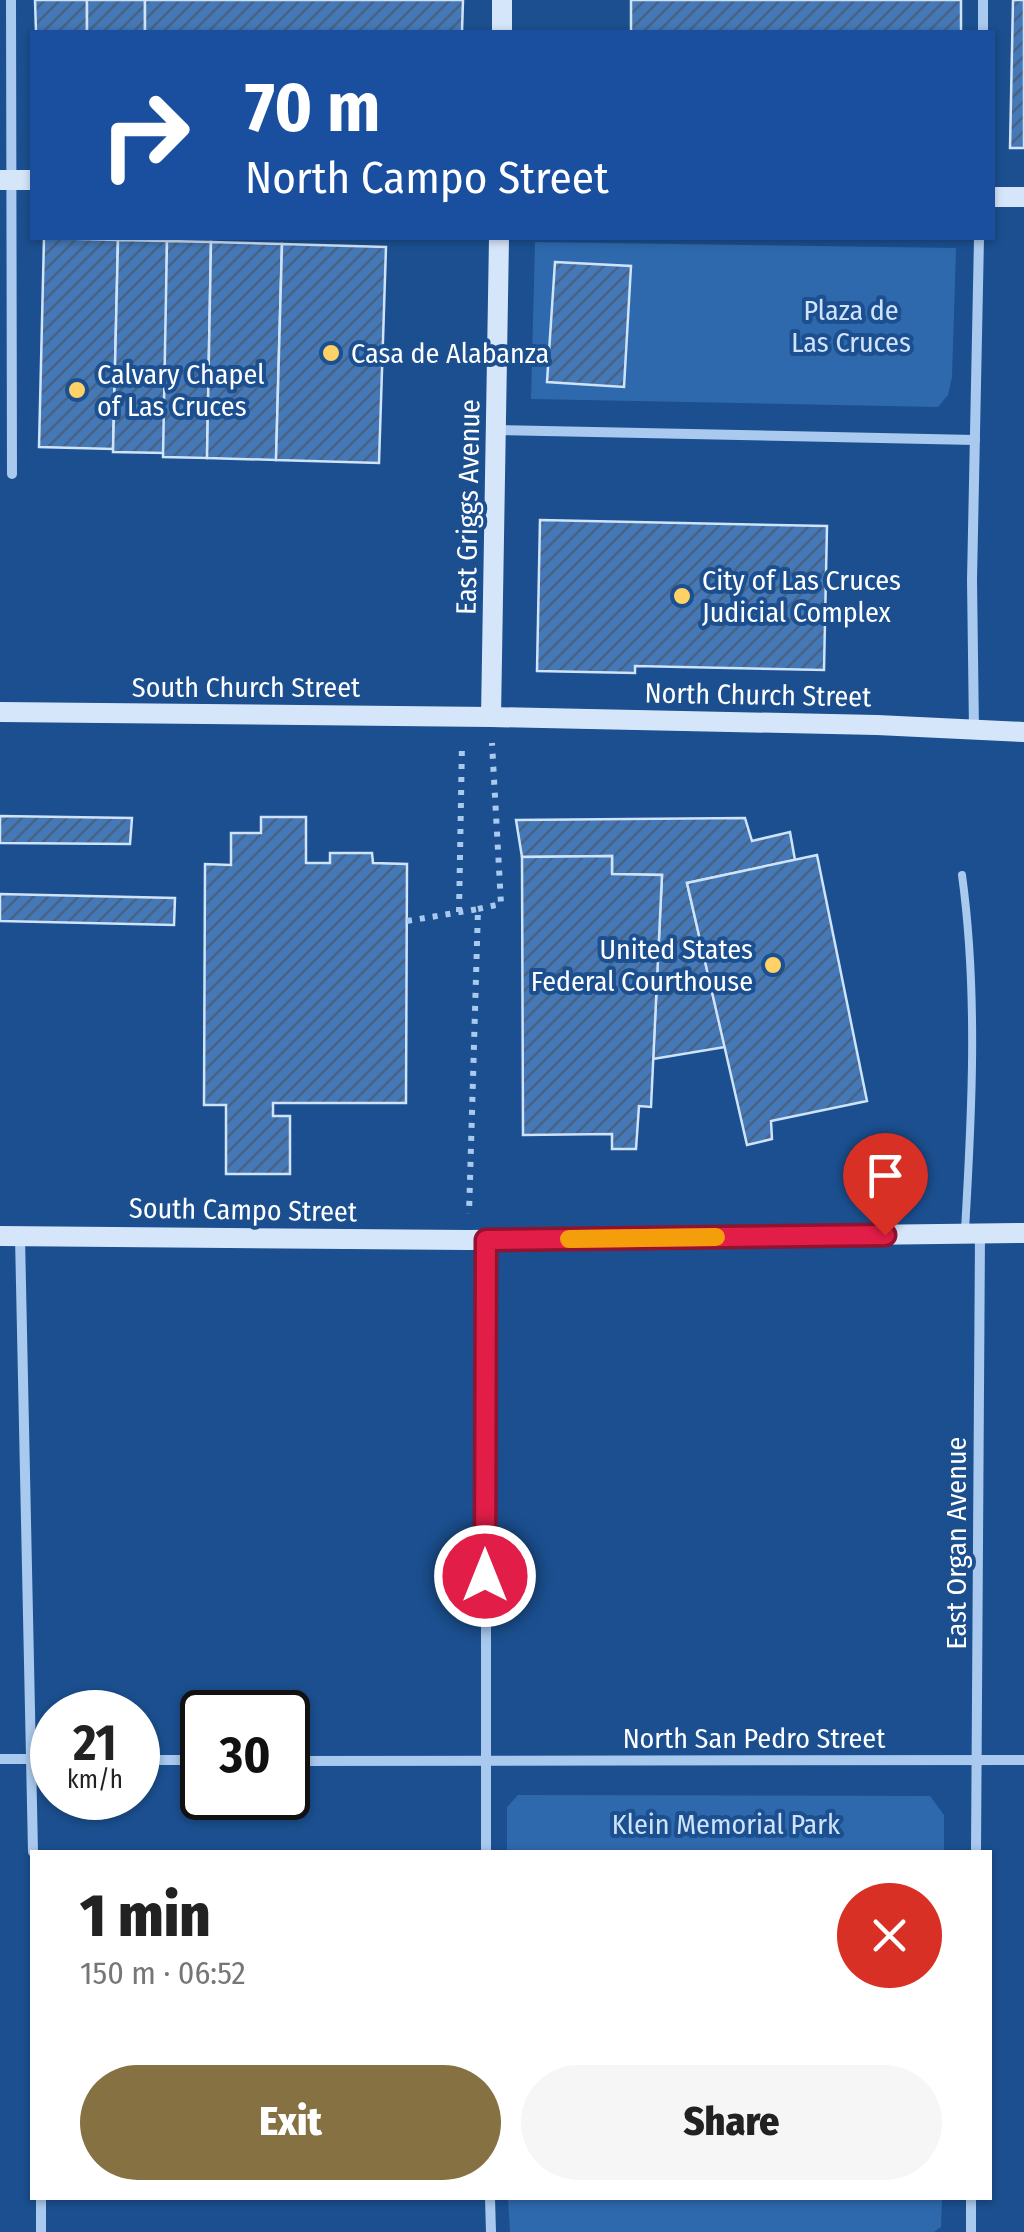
<!DOCTYPE html>
<html lang="en">
<head>
<meta charset="utf-8">
<style>
	:root { --surface:#fff; --page:#f6f6f6; --text:#222; --muted:#767676; --accent:#857141 }
	body { margin:0; font-family:"Fira Sans Condensed",sans-serif; background:var(--page); color:var(--text); height:100vh; display:flex; flex-direction:column; font-size:38px; white-space:nowrap }
	* { box-sizing:border-box; margin:0 }
	p { font-size:32px; color:var(--muted) }
	.icon { flex:none; width:55px; height:55px; fill:none; stroke:currentColor; stroke-width:2; stroke-linecap:round; stroke-linejoin:round }
	.map { position:relative; flex:1; overflow:hidden }
	.drawer { position:absolute; left:30px; top:1850px; width:962px; height:350px; display:flex; flex-direction:column; background:var(--surface); border-radius:0px; box-shadow:0 2px 8px #0004 }
	.drawer>* { flex:none }
	.top-card { position:absolute; left:30px; top:30px; width:965px; height:210px; border-radius:0px; box-shadow:0 2px 8px #0004; background:#1a4fa0; color:#fff; overflow:hidden }
	.speed { position:absolute; left:30px; top:1690px; display:flex; gap:20px; font-size:50px; font-weight:700; text-align:center }
	.speed>* { display:grid; place-content:center; width:130px; height:130px; border-radius:50%; background:var(--surface); box-shadow:0 2px 8px #0004; line-height:1 }
	.speed small { font-size:25px; font-weight:400 }
	.speed .limit { border:5px solid #111; border-radius:15px; background:#fff; color:#111 }
	.pin { position:absolute; display:grid; place-items:center; width:85px; height:85px; color:#fff; margin:-102px -42px; border-radius:50% 50% 50% 0; rotate:-45deg; box-shadow:0 0 10px #0007 }
	.pin .icon { rotate:45deg }
	.me { position:absolute; width:110px; margin:-55px; rotate:0deg; stroke-linejoin:round; filter:drop-shadow(0 0 8px #0008) }
	.turn { display:flex; align-items:center; gap:35px; height:210px; padding:0 50px; font-size:45px }
	.turn .icon { width:130px; height:130px; stroke-width:2.5 }
	.turn b { display:block; font-size:70px; line-height:85px }
	.round { display:grid; place-items:center; flex:none; width:105px; height:105px; border-radius:52px; background:var(--page) }
	.overview { display:flex; align-items:center; justify-content:space-between; height:170px; padding:0 50px }
	h1 { font-size:60px; font-weight:800; line-height:75px }
	.action { display:flex; gap:20px; margin-top:auto; padding:20px 50px }
	.action a { flex:1; height:115px; border-radius:60px; background:var(--accent); color:#fff; font-size:40px; font-weight:800; line-height:115px; text-align:center }
	.action a+a { background:var(--page); color:var(--text) }
	.map>svg:first-child { display:block }
	.park { fill:#2e69ad }
	.building { fill:url(#building-hatch); stroke:#cfe3fa; stroke-width:2.5 }
	.lines { fill:none; stroke-linecap:round; stroke-linejoin:round }
	.path { stroke:#a9c9ee; stroke-width:6; stroke-dasharray:5 8; stroke-linecap:butt }
	.lane { stroke:#a9c9ee; stroke-width:8 }
	.street { stroke:#a9c9ee; stroke-width:10 }
	.secondary { stroke:#d6e6fa; stroke-width:20 }
	.route-casing { stroke:#92132f; stroke-width:25 }
	.route { stroke:#e11d48; stroke-width:18 }
	.slow { stroke:#f59e0b; stroke-width:18 }
	.poi-dot { fill:#ffd166; stroke:#1b4f8f; stroke-width:4 }
	.labels { text-anchor:middle; dominant-baseline:central; stroke-width:8; stroke-linejoin:round; paint-order:stroke }
	.park-label { font-size:28px; fill:#cfe3fa; stroke:#1b4f8f }
	.poi-label { font-size:28px; fill:#fff; stroke:#1b4f8f; text-anchor:start }
	.street-label { font-size:28px; fill:#fff; stroke:#1b4f8f }
</style>
</head>
<body>
<div class="map">
<svg width="1024" height="2232" viewBox="0 0 1024 2232">
	<defs>
		<pattern id="building-hatch" width="6" height="6" patternUnits="userSpaceOnUse" patternTransform="scale(2.5)"><rect width="6" height="6" fill="#4478b7"/><path d="M-1 1l2-2M0 6l6-6M5 7l2-2" fill="none" stroke="#486282"/></pattern>
	</defs>
	<rect width="100%" height="100%" fill="#1b4f8f"/>
	<!-- park -->
	<g class="park">
		<path d="M535,242L956,248L952,377L948,395L938,407L531,399Z"/>
		<path d="M518,1795L930,1796L944,1815V1852H507V1807Z"/>
		<path d="M508,2198H942L941,2227L934,2232H510Z"/>
	</g>
	<!-- building -->
	<g class="building">
		<path d="M35,0H87V32H36Z"/>
		<rect x="87" y="0" width="58" height="32"/>
		<path d="M145,0H463L462,32H145Z"/>
		<rect x="631" y="0" width="330" height="32"/>
		<path d="M1013,0H1024V148H1010Z"/>
		<path d="M44,238L118,240L113,449L39,447Z"/>
		<path d="M118,240L167,241L165,453L113,452Z"/>
		<path d="M167,241L211,242L207,458L163,457Z"/>
		<path d="M211,242L282,244L276,460L207,458Z"/>
		<path d="M282,244L386,247L379,463L276,460Z"/>
		<path d="M555,262L631,266L624,387L547,382Z"/>
		<path d="M540,520L827,526L824,670L635,666V673L537,671Z"/>
		<path d="M0,816L132,818L130,844L0,843Z"/>
		<path d="M261,817H306V863H330V853H372L373,863L407,864L406,1103H273V1116H290V1174H226V1105H204L205,864L231,865V833H261Z"/>
		<path d="M745,818L752,841L790,832L795,860L687,883L725,1047L653,1059L662,875L612,874V856L522,857L516,820Z"/>
		<path d="M817,855L867,1101L771,1121L772,1139L747,1145L687,883Z"/>
		<path d="M612,856V874L662,875L651,1107L639,1106L636,1149H612V1134L523,1135L522,857Z"/>
		<path d="M0,894L175,898L174,925L0,921Z"/>
	</g>
	<g class="lines">
		<!-- path -->
		<g class="path">
			<path d="M478,909L501,904L492,743"/>
			<path d="M459,912L462,743"/>
			<path d="M407,921L478,909L469,1214"/>
		</g>
		<!-- lane -->
		<path class="lane" d="M962,875C978,992 972,1112 965,1230"/>
		<!-- street -->
		<g class="street">
			<path d="M11,0L12,474"/>
			<path d="M983,32V0"/>
			<path d="M497,430L975,440"/>
			<path d="M974,731L972,580L979,238"/>
			<path d="M20,1237L33,1852"/>
			<path d="M0,1759H52"/>
			<path d="M138,1760H202"/>
			<path d="M288,1761L1024,1760"/>
			<path d="M486,1852V1240"/>
			<path d="M976,1852L980,1234"/>
			<path d="M41,2198V2232"/>
			<path d="M490,2198L491,2232"/>
			<path d="M971,2232V2198"/>
		</g>
		<!-- secondary -->
		<g class="secondary">
			<path d="M502,32V0"/>
			<path d="M0,180H32"/>
			<path d="M992,197H1024"/>
			<path d="M0,712L491,717L877,725L1024,732"/>
			<path d="M491,717L499,238"/>
			<path d="M0,1236L469,1240L1024,1233"/>
		</g>
	</g>
	<g class="lines">
		<!-- route casing -->
		<g class="route-casing">
			<path id="route" d="M485,1576L486,1240L885,1235"/>
		</g>
		<!-- route -->
		<use href="#route" class="route"/>
		<!-- slow -->
		<path class="slow" d="M569,1239L716,1237"/>
	</g>
	<!-- markers -->
	<g class="poi-dot">
		<circle cx="331" cy="353" r="10"/>
		<circle cx="77" cy="390" r="10"/>
		<circle cx="682" cy="596" r="10"/>
		<circle cx="773" cy="965" r="10"/>
	</g>
	<g class="labels">
		<!-- park labels -->
		<g class="park-label">
			<text x="851" y="310">Plaza de<tspan x="851" dy="32">Las Cruces</tspan></text>
			<text x="726" y="1824">Klein Memorial Park</text>
		</g>
		<!-- poi labels -->
		<g class="poi-label">
			<text x="351" y="353">Casa de Alabanza</text>
			<text x="97" y="374">Calvary Chapel<tspan x="97" dy="32">of Las Cruces</tspan></text>
			<text x="702" y="580">City of Las Cruces<tspan x="702" dy="32">Judicial Complex</tspan></text>
			<text x="753" y="949" text-anchor="end">United States<tspan x="753" dy="32">Federal Courthouse</tspan></text>
		</g>
		<!-- street labels -->
		<g class="street-label">
			<text transform="translate(468 507) rotate(-89)">East Griggs Avenue</text>
			<text x="246" y="687">South Church Street</text>
			<text transform="translate(758 695) rotate(1)">North Church Street</text>
			<text transform="translate(243 1210) rotate(1)">South Campo Street</text>
			<text transform="translate(956 1543) rotate(-90)">East Organ Avenue</text>
			<text x="754" y="1738">North San Pedro Street</text>
		</g>
	</g>
</svg>
<div class="speed"><div>21<small>km/h</small></div><div class="limit">30</div></div>
<div class="pin" style="left:885px;top:1235px;background:#d93025"><svg class="icon" aria-label="arrive" viewBox="0 0 24 24"><path d="M6 21V4h12l-3 4 3 4H6"/></svg></div>
<svg class="me" style="left:485px;top:1576px" viewBox="-20 -20 40 40"><circle r="17" fill="#e11d48" stroke="#fff" stroke-width="3"/><path d="M0-11L8 9 0 5-8 9z" fill="#fff"/></svg>
<div class="top-card">
<div class="turn"><svg class="icon" aria-label="right" viewBox="0 0 24 24"><path d="M7 20v-9h11M14 6l5 5-5 5"/></svg><div><b>70 m</b>North Campo Street</div></div>
</div>
<section class="drawer">
<div class="overview"><div><h1>1 min</h1><p>150 m · 06:52</p></div><a class="round" style="background:#d93025;color:#fff"><svg class="icon" aria-label="close" viewBox="0 0 24 24"><path d="M6 6l12 12M18 6L6 18"/></svg></a></div>
<div class="action"><a>Exit</a><a>Share</a></div>
</section>
</div>
</body>
</html>
